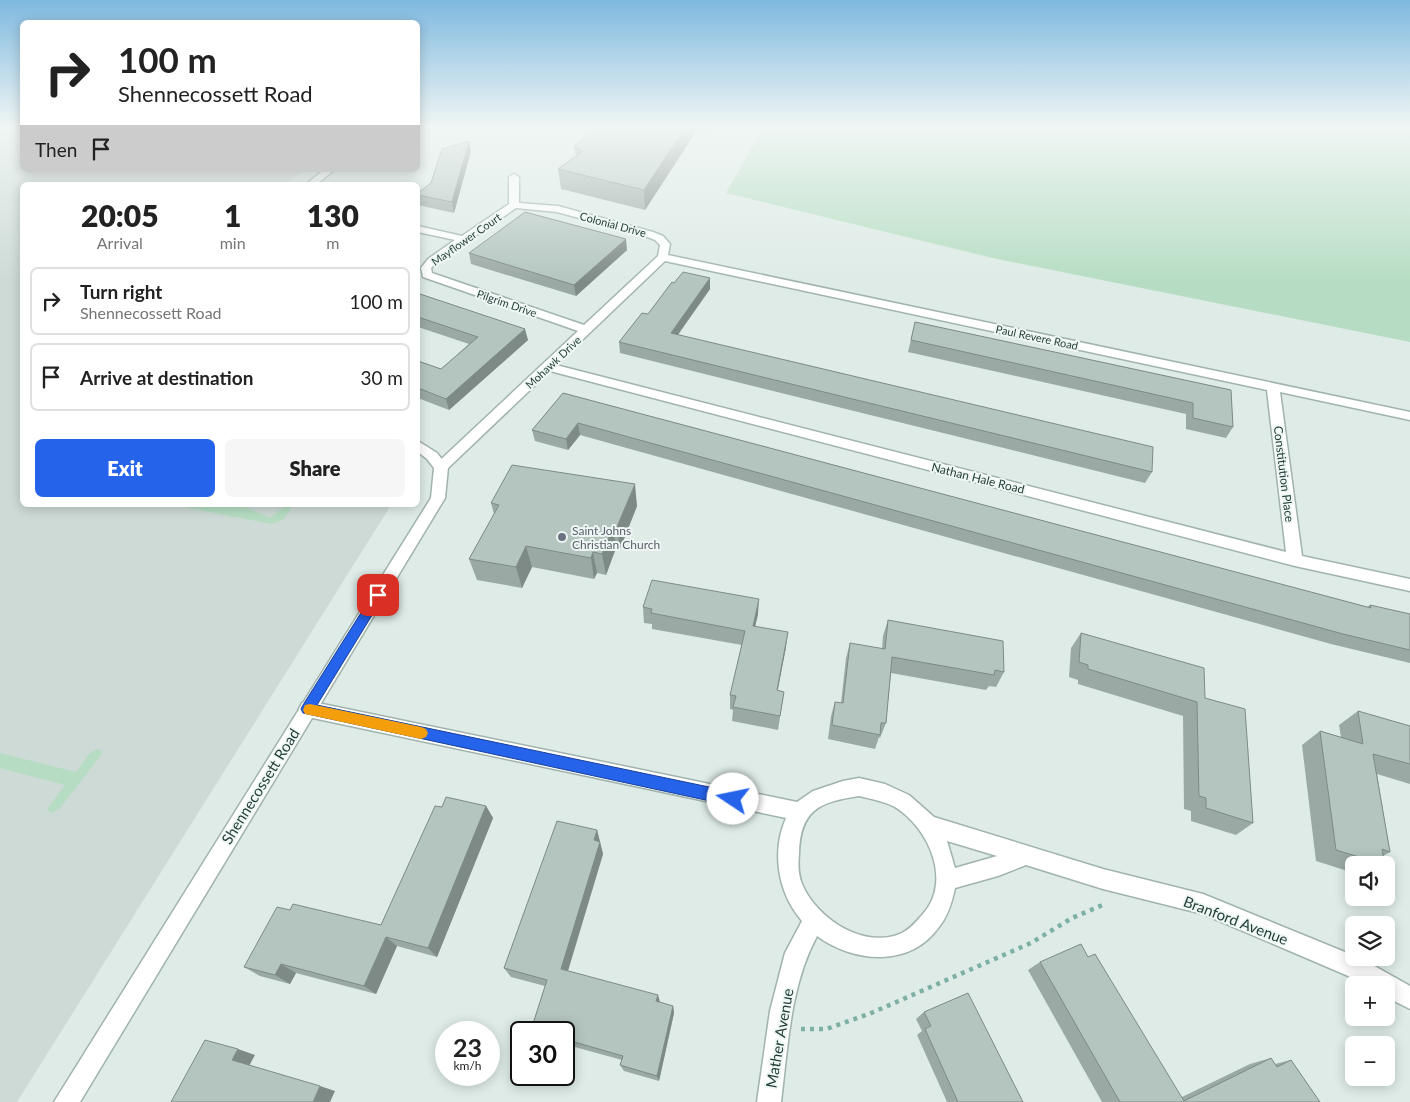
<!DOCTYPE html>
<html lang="en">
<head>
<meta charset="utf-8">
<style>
	:root { --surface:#fff; --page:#f6f6f6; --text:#222; --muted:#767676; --line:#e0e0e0; --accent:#2563eb }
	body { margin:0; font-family:Lato,sans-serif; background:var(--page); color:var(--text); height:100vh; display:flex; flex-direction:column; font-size:19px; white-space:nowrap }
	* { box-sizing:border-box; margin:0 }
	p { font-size:16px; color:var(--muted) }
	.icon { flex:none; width:28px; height:28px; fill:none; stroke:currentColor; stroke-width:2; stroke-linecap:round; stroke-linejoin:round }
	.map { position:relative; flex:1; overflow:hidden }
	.panel { position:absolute; left:20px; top:182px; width:400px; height:325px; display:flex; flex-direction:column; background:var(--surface); border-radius:8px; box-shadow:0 2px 12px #0003 }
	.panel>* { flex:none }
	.hud { position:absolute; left:20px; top:20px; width:400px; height:152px; border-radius:8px; box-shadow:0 2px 12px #0003; background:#fff; color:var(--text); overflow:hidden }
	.buttons { position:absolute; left:1345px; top:856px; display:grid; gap:10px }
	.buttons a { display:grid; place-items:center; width:50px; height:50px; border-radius:8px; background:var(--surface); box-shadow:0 2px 12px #0003; font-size:25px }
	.speed { position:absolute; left:435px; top:1021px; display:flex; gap:10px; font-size:25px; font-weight:700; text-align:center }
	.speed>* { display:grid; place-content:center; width:65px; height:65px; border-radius:50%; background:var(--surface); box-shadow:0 2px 12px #0003; line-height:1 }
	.speed small { font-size:12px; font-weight:400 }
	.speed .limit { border:2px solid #111; border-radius:8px; background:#fff; color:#111 }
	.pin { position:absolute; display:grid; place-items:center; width:42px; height:42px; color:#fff; margin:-21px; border-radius:10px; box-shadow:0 2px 8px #0006 }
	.me { position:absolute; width:55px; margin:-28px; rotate:281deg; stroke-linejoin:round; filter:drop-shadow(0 0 4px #0008) }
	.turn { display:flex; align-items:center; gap:18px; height:105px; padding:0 15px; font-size:22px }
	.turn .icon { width:65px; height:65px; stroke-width:2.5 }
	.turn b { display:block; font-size:35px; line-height:42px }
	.then { display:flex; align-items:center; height:48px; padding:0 15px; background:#0003; gap:10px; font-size:19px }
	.eta { display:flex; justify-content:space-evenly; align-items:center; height:85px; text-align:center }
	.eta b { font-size:30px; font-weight:800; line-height:35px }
	.button { display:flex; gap:10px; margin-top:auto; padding:10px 15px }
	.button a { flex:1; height:58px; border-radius:8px; background:var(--accent); color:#fff; font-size:20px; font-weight:800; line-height:58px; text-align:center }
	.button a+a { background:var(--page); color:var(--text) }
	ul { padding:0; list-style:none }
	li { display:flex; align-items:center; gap:15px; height:68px; margin:0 10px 8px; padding:0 5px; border:2px solid var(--line); border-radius:8px }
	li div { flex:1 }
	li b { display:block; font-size:19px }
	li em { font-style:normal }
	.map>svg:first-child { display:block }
	.built { fill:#cddad5 }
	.green { fill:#b6ddc3 }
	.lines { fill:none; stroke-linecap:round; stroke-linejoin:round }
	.minor-casing { stroke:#a1b3ad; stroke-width:3 }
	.tertiary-casing { stroke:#a1b3ad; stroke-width:3 }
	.path { stroke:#7dafa4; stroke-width:4.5; stroke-dasharray:4 5; stroke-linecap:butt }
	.minor { fill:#fff; fill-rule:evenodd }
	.tertiary { fill:#fff; fill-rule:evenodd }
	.wall { fill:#9ba9a4 }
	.shaded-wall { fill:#7e8a86 }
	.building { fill:#b4c5bf; stroke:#7e8a86 }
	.route { fill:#2563eb; stroke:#184099 }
	.slow { fill:#f59e0b }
	.worship-dot { fill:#6b7280; stroke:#eff7f4; stroke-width:2 }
	.labels { text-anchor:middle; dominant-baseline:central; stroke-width:4; stroke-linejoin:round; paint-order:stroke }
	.far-street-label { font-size:11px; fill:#1f3b35; stroke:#eff7f4 }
	.street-label { font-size:12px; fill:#1f3b35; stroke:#eff7f4 }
	.worship-label { font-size:12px; fill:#5b616d; stroke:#eff7f4; text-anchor:start }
	.near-street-label { font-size:15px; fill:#1f3b35; stroke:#eff7f4 }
</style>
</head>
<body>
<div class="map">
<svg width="1410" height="1102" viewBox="0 0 1410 1102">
	<rect width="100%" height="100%" fill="#deebe6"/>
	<!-- built -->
	<path class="built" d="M0,128H22V170H305L284,185H22V505H391L17,1102H0Z"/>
	<!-- green -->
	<g class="green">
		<path d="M766,128H1410V342L997,259L726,193L763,129Z"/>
		<path d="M182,505H241L270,518L286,505H293L284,519L272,524L183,507Z"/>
		<path d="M97,749L102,751L101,755L60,808L51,813L47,809L65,785L0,768V753L76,772L89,754Z"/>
	</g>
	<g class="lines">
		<!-- minor casing -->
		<g class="minor-casing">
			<g id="minor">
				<path d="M514,174L519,177V203L558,206L653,232L663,236L670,244L668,255L1410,412V420L1280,392L1302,556L1410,579V591L1295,566L550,371L446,470H436L434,467L436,464L578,331L423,277L421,268L428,259L455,240L418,232V226L462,236L509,204V177ZM516,208L557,212L645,236L655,240L660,245L658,256L584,325L432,273L431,268L436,263ZM665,261L1267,390L1286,552L556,365Z"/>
				<path d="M308,701L797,802L813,791L843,781L859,778L885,784L909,795L934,817L1103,869L1203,894L1362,959L1410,986V1009L1386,997V985H1365L1346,975L1203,914L1103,889L1026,865L998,876L955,888C952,902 948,916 939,927C910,968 854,963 817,936C790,986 788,1046 781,1102H757L770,1011L785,953L802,921C778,893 771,853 786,818L308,717L302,715L299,709L302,703ZM859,796C871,799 884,801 895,807C929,828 953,882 922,915C916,922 910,929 902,933C864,950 817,919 802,884C798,874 798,865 799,854C800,810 819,802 859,796ZM947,841L997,856L955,868Z"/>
			</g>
		</g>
		<!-- tertiary casing -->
		<g class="tertiary-casing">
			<g id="tertiary">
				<path d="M324,170H334L316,185H305Z"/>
				<path d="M418,441L437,453L448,467L445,498L80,1102H54L431,498L434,468L427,459L418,452Z"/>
			</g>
		</g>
		<!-- path -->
		<path class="path" d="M801,1029H826L869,1014L1031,943L1072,918L1105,904"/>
		<!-- minor -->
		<use href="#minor" class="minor"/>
		<!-- tertiary -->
		<use href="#tertiary" class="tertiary"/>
	</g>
	<!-- wall -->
	<g class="wall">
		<path d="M592,128H715L712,132L697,130L645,210L561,189L558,169L576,156L574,147Z"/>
		<path d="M471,151L454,213L418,205V193Z"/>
		<path d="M627,250L576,296L471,264L469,253Z"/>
		<path d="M710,278V289L678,335L1152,472L1145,483L620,353L619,342L648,314L674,283Z"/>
		<path d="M418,296L528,340L449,410L418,398V361L441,369L469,344L418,327Z"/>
		<path d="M915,322L1231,390L1233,427L1226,438L1186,429V414L908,352Z"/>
		<path d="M563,393L1367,607L1370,605L1410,614V663L1331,644L580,435L568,450L535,441L532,430Z"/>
		<path d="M491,503L637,506L620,549L616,548L606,575L597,573L594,579L532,567L522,588L477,580L469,559L494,514Z"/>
		<path d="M643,607L758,614L755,626L786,647L777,691L784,692L778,730L732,721L733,710L730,709V695L742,645L652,629V624L644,623Z"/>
		<path d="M888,620L1004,672L996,687L989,686L986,690L891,673L886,723L880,738L879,737L875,749L828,739L831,716L835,702L841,703L846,658L850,643L882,649L883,636Z"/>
		<path d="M1081,633L1205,698L1253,823L1236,835L1191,821V811L1184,809L1183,716L1078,684V680L1069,677L1071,648Z"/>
		<path d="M1358,711L1410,726V784L1377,774L1390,852L1383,856L1385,865H1354V873L1316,861L1302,745L1320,731L1341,737L1339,725Z"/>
		<path d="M486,806L493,818L437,957L397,946L376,994L296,973L290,984L260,976L244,967L290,910L381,925L442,807Z"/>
		<path d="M597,830L603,854L568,971L660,1002L673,1006L674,1013L659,1081L624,1071L620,1065L622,1060L564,1044V1032H533L531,1030L545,986L511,977L504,968Z"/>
		<path d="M1040,962L1182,1097L1250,1064L1271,1058L1275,1064L1291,1060L1320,1102H1102L1028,970Z"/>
		<path d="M924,1012L1023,1102H947L917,1035L922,1031L916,1019Z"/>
	</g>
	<!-- shaded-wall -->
	<g class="shaded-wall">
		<path d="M685,128H697V130L645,210L644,190Z"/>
		<path d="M469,141L471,151L454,213L452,202Z"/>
		<path d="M626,239L627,250L576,296L574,285Z"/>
		<path d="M710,278V289L671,344V333Z"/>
		<path d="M525,329L528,340L449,410L446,399Z"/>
		<path d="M578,423L580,435L568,450L566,439Z"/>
		<path d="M635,484L637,506L620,549L617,527Z"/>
		<path d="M613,527L616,548L606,575L602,554Z"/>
		<path d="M526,546L532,567L522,588L516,567Z"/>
		<path d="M593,552L597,573L594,579L591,558Z"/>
		<path d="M759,599L758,614L752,641L753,626Z"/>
		<path d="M788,632L786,647L775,705L777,690Z"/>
		<path d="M486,806L493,818L437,957L428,948Z"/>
		<path d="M597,830L603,854L566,977L561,969Z"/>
		<path d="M386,937L397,946L376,994L364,986Z"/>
		<path d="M281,964L296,973L290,984L275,975Z"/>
		<path d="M658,995L660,1002L656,1001Z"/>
		<path d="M673,1006L674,1013L659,1081L657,1076Z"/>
		<path d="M238,1049L255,1055L249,1066L232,1060Z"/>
		<path d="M320,1086L335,1091L330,1102H313Z"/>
	</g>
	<!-- building -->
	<g class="building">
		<path d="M592,128H685L644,190L558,169L583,151L574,147Z"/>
		<path d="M469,141L452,202L418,195V193L431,183L442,149Z"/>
		<path d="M525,212L626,239L574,285L469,253Z"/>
		<path d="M683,272L710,278L671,333L1153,447L1152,472L619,342L642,313L648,314L672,282L674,283Z"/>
		<path d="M420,294L525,329L446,399L418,388V361L441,369L478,337L418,317V296Z"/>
		<path d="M915,322L1231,390L1233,427L1193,418V403L911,340Z"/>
		<path d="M563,393L1371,608L1370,605L1410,614V650L1343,634L578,423L566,439L532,430Z"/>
		<path d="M512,465L635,484L617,527H613L602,554L593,552L591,558L526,546L516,567L469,559L499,505L491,503Z"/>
		<path d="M652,580L759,599L753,626L788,632L777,690L784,692L780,716L733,707L736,696L730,695L745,631L651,613L652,609L643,607Z"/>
		<path d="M888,620L1003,641L1004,672L995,670L994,675L892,657L886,723H881L880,735L832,725L835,702L843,703L850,643L885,649Z"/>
		<path d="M1081,633L1204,668L1205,698L1245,709L1253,823L1206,808V798L1199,796L1197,702L1088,669V665L1079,662Z"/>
		<path d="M1358,711L1410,726V764L1373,754L1390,852L1382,849L1385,865L1336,850L1320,731L1363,744Z"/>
		<path d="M446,797L486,806L428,948L386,937L364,986L281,964L275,975L244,967L277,907L290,910L293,904L381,925L435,806L442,807Z"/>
		<path d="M557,821L597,830L594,840L600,842L561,969L658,995L656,1001L673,1006L657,1076L620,1065L623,1056L564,1039V1032H540L531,1030L547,980L504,968Z"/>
		<path d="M1081,944L1088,957L1095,954L1184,1101L1271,1058L1277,1067L1291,1060L1320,1102H1120L1040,962Z"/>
		<path d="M968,993L1023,1102H958L925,1029L931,1026L924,1012Z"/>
		<path d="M205,1040L238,1049L232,1060L320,1086L313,1102H171Z"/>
	</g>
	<!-- sky -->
	<linearGradient id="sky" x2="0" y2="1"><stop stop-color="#7fb9df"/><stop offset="0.45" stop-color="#f0f6f4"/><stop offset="1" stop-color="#f0f6f4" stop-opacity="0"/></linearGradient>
	<rect width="1410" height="282" fill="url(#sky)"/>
	<!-- route -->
	<path class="route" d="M378,591L382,592L384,595L382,599L317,705L733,792L738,794L740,799L738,804L733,806L303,713L301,709L303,705L374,592Z"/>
	<!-- slow -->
	<path class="slow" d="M310,704L421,727L426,729L428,733L426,737L421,739L310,715L305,714L303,710L305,705Z"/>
	<!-- markers -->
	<circle class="worship-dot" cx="562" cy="537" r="5"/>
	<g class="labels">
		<!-- far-street labels -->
		<g class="far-street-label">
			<text transform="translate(613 224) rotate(15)">Colonial Drive</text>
			<text transform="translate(466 239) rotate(-35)">Mayflower Court</text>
			<text transform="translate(507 303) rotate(19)">Pilgrim Drive</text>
			<text transform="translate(1037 337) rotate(12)">Paul Revere Road</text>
			<text transform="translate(553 362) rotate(-43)">Mohawk Drive</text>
		</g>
		<!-- street labels -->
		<g class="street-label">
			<text transform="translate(1284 474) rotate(83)">Constitution Place</text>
			<text transform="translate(978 478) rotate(14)">Nathan Hale Road</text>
		</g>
		<!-- worship labels -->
		<g class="worship-label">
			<text x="572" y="530">Saint Johns<tspan x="572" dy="14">Christian Church</tspan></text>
		</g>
		<!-- near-street labels -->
		<g class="near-street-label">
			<text transform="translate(260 786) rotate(-58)">Shennecossett Road</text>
			<text transform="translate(1236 920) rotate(21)">Branford Avenue</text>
			<text transform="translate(779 1038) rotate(-80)">Mather Avenue</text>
		</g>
	</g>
</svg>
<div class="buttons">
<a><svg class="icon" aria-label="sound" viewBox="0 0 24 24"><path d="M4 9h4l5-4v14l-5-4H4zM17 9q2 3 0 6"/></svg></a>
<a><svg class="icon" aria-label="layers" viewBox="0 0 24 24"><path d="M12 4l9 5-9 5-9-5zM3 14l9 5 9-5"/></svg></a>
<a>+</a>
<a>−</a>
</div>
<div class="speed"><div>23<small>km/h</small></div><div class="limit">30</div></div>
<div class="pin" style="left:378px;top:595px;background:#d93025"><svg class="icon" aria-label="arrive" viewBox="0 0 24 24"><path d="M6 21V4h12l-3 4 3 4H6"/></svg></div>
<svg class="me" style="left:733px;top:799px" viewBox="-20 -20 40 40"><circle r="19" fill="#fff"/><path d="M0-13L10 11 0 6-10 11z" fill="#2563eb"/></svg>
<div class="hud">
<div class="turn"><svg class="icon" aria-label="right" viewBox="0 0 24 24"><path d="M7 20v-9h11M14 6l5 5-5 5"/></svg><div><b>100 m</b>Shennecossett Road</div></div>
<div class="then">Then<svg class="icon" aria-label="arrive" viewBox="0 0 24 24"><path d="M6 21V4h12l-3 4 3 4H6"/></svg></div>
</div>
<section class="panel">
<div class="eta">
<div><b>20:05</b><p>Arrival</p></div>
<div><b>1</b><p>min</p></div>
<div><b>130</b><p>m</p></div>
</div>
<ul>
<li><svg class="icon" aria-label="right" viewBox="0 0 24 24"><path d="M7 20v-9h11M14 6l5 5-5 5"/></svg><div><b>Turn right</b><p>Shennecossett Road</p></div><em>100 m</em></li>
<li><svg class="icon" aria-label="arrive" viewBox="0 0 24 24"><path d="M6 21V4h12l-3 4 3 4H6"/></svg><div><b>Arrive at destination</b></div><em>30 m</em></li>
</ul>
<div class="button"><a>Exit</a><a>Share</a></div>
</section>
</div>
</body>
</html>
